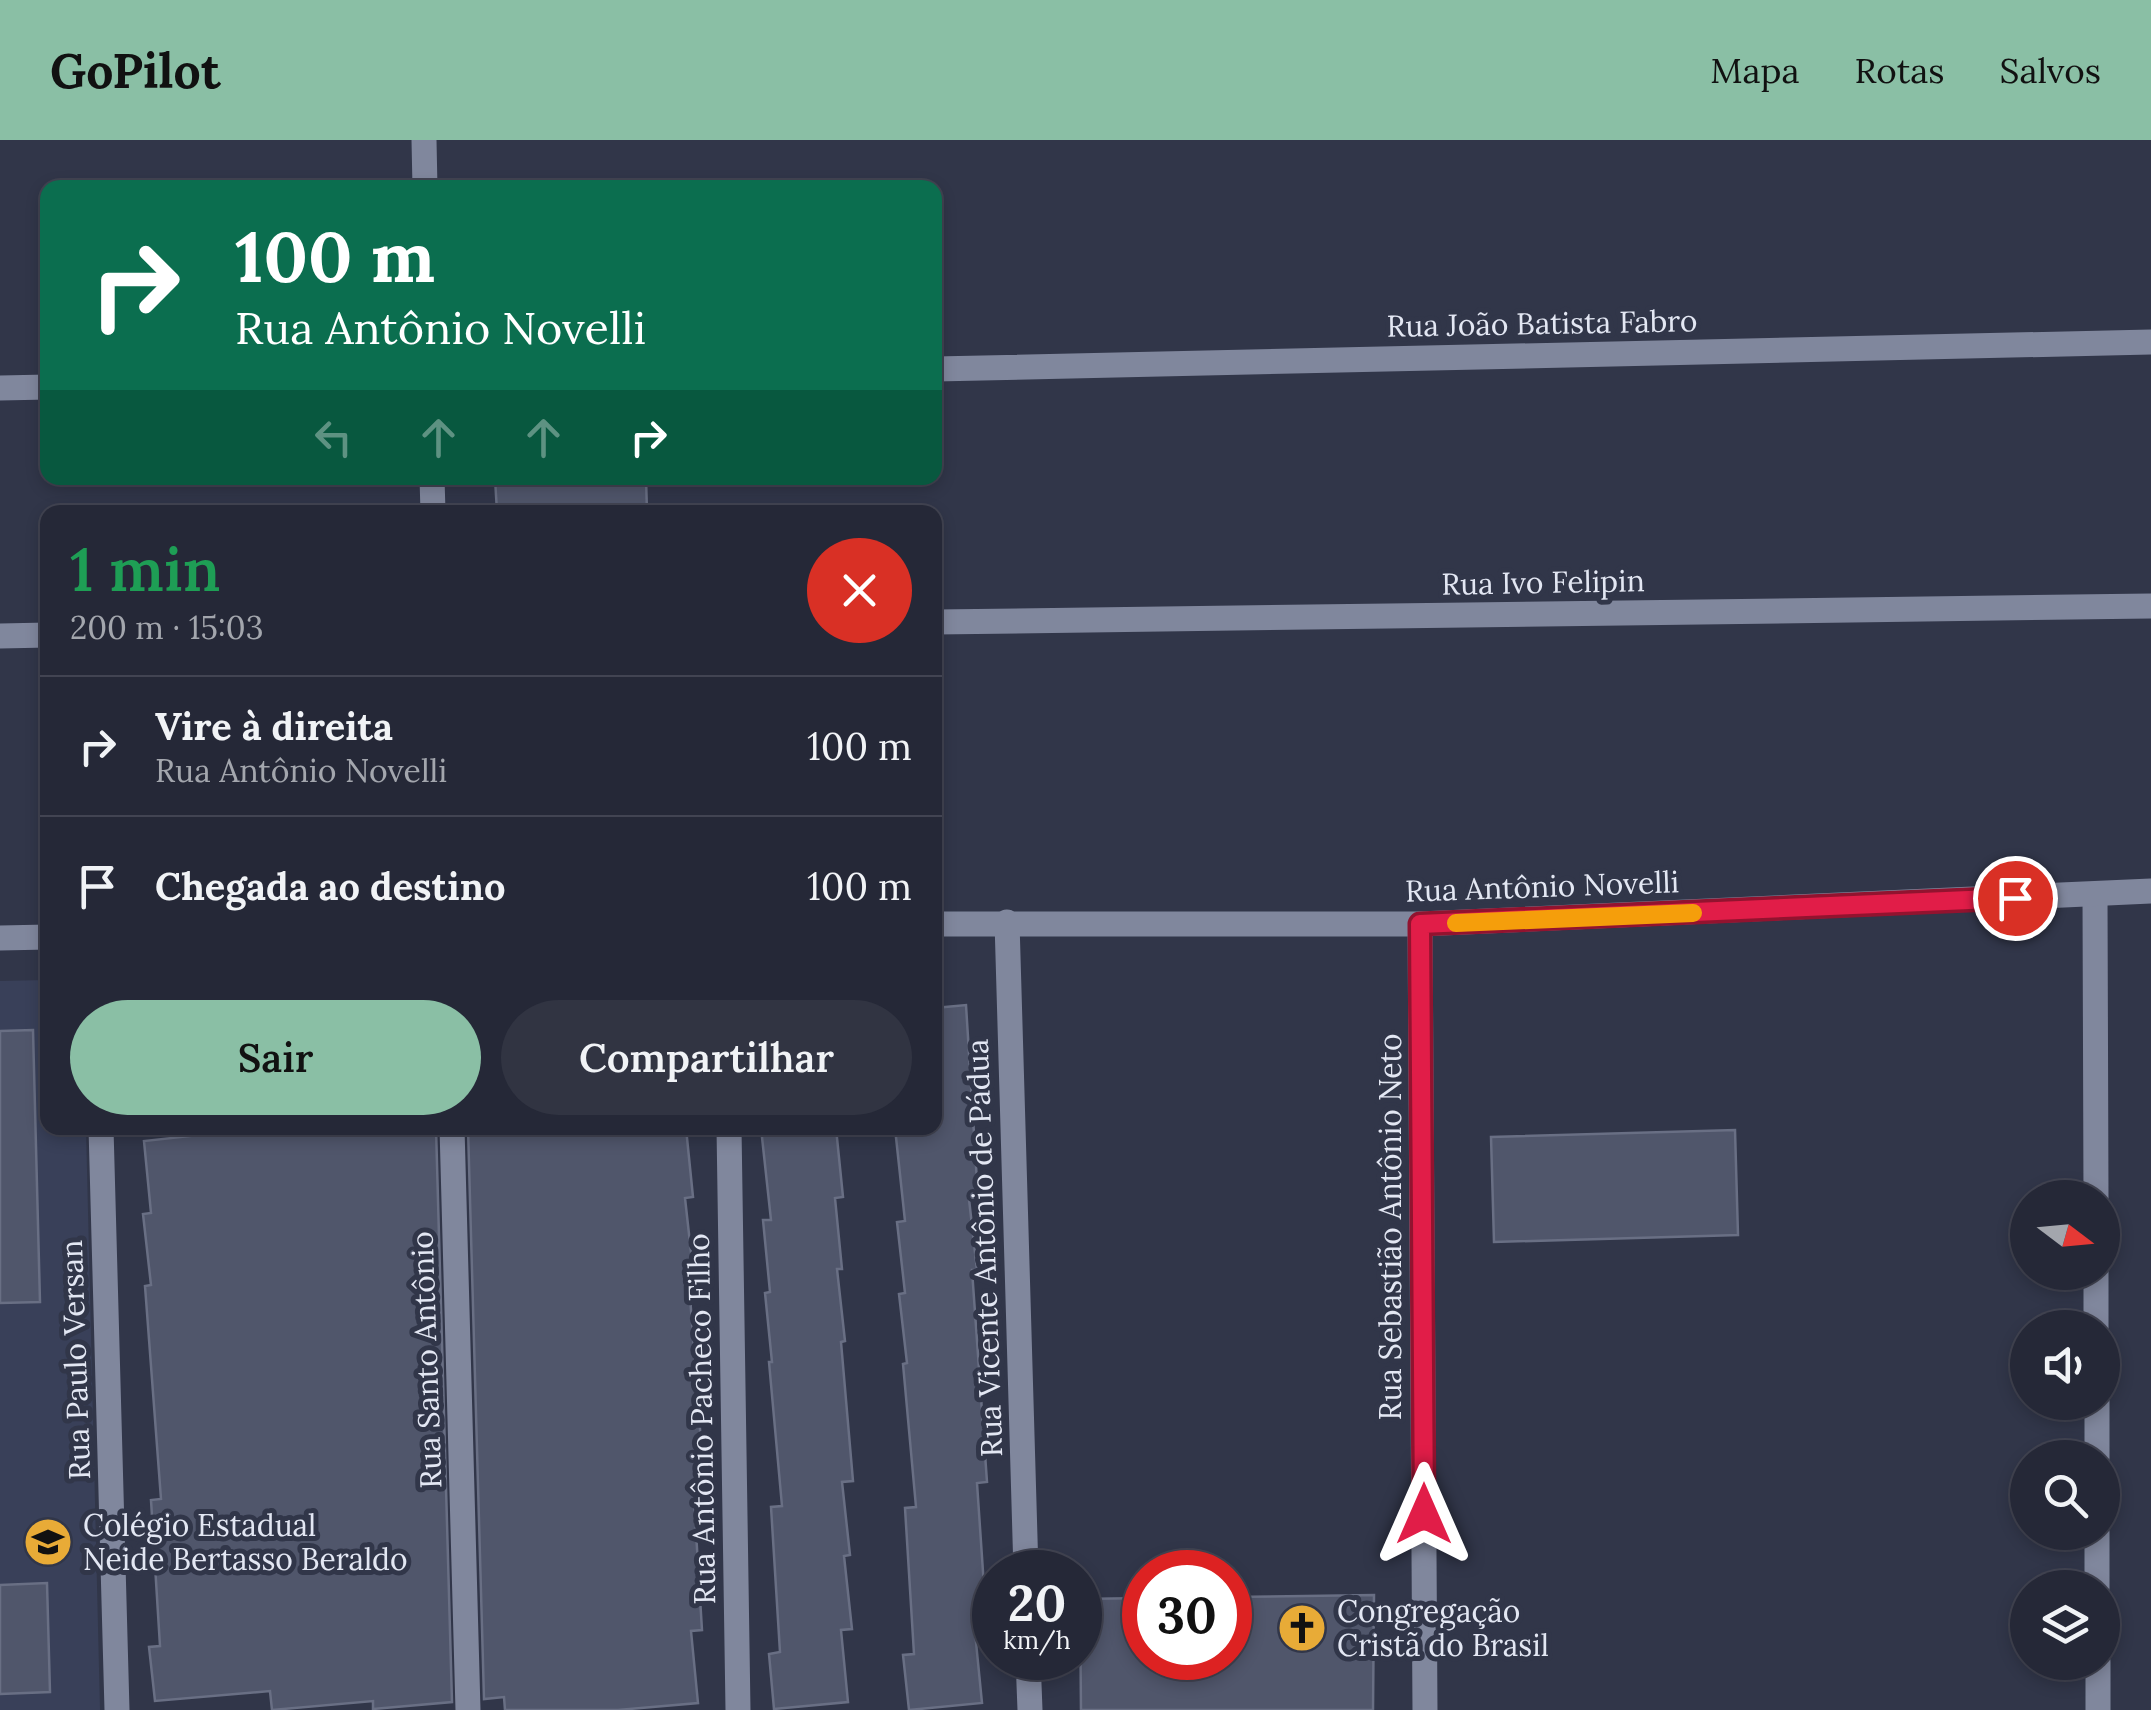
<!DOCTYPE html>
<html lang="pt">
<head>
<meta charset="utf-8">
<style>
	:root { --surface:#252837; --page:#313442; --text:#f1f3f6; --muted:#a3a6ad; --line:#424452; --accent:#8abfa5 }
	body { margin:0; font-family:Lora,serif; background:var(--page); color:var(--text); height:100vh; display:flex; flex-direction:column; font-size:38px; white-space:nowrap }
	* { box-sizing:border-box; margin:0 }
	p { font-size:32px; color:var(--muted) }
	.icon { flex:none; width:55px; height:55px; fill:none; stroke:currentColor; stroke-width:2; stroke-linecap:round; stroke-linejoin:round }
	.map { position:relative; flex:1; overflow:hidden }
	.details { position:absolute; left:40px; top:365px; width:902px; height:630px; display:flex; flex-direction:column; background:var(--surface); border-radius:20px; box-shadow:0 5px 15px #0003,0 0 0 2px var(--line) }
	.details>* { flex:none }
	.top-card { position:absolute; left:40px; top:40px; width:902px; height:305px; border-radius:20px; box-shadow:0 5px 15px #0003,0 0 0 2px var(--line); background:#0b6e4f; color:#fff; overflow:hidden }
	.needle { width:65px; rotate:106deg }
	.controls { position:absolute; left:2010px; top:1040px; display:grid; gap:20px }
	.controls a { display:grid; place-items:center; width:110px; height:110px; border-radius:50%; background:var(--surface); box-shadow:0 5px 15px #0003,0 0 0 2px var(--line); font-size:50px }
	.speed { position:absolute; left:972px; top:1410px; display:flex; gap:20px; font-size:50px; font-weight:700; text-align:center }
	.speed>* { display:grid; place-content:center; width:130px; height:130px; border-radius:50%; background:var(--surface); box-shadow:0 5px 15px #0003,0 0 0 2px var(--line); line-height:1 }
	.speed small { font-size:25px; font-weight:400 }
	.speed .limit { border:15px solid #d22; background:#fff; color:#111 }
	.pin { position:absolute; display:grid; place-items:center; width:85px; height:85px; color:#fff; margin:-42px; border:5px solid #fff; border-radius:50%; box-shadow:0 2px 10px #0007 }
	.me { position:absolute; width:110px; margin:-55px; rotate:0deg; stroke-linejoin:round; filter:drop-shadow(0 0 8px #0008) }
	.turn { display:flex; align-items:center; gap:35px; height:210px; padding:0 30px; font-size:45px }
	.turn .icon { width:130px; height:130px; stroke-width:2.5 }
	.turn b { display:block; font-size:70px; line-height:85px }
	.lanes { display:flex; align-items:center; height:95px; padding:0 30px; background:#0003; justify-content:center; gap:50px; direction:ltr }
	.lanes .off { opacity:.35 }
	.round { display:grid; place-items:center; flex:none; width:105px; height:105px; border-radius:52px; background:var(--page) }
	.head { display:flex; align-items:center; justify-content:space-between; height:170px; padding:0 30px }
	h1 { font-size:60px; font-weight:600; line-height:75px; color:#1e9e55 }
	.cta { display:flex; gap:20px; margin-top:auto; padding:20px 30px }
	.cta a { flex:1; height:115px; border-radius:60px; background:var(--accent); color:#111; font-size:40px; font-weight:600; line-height:115px; text-align:center }
	.cta a+a { background:var(--page); color:var(--text) }
	ul { padding:0; list-style:none }
	li { display:flex; align-items:center; gap:30px; height:140px; padding:0 30px; border-top:2px solid var(--line) }
	li div { flex:1 }
	li b { display:block; font-size:38px }
	li em { font-style:normal }
	header { display:flex; align-items:center; gap:60px; box-sizing:border-box; height:140px; padding:0 50px; background:var(--accent); color:#111 }
	header strong { font-size:48px }
	nav { display:flex; gap:55px; margin-inline-start:auto; font-size:35px }
	.map>svg:first-child { display:block }
	.built { fill:#394059 }
	.building { fill:#50566b; stroke:#696f84; stroke-width:2.5 }
	.lines { fill:none; stroke-linecap:round; stroke-linejoin:round }
	.minor { stroke:#80879d; stroke-width:25 }
	.route-casing { stroke:#92132f; stroke-width:25 }
	.route { stroke:#e11d48; stroke-width:18 }
	.slow { stroke:#f59e0b; stroke-width:18 }
	.labels { text-anchor:middle; dominant-baseline:central; stroke-width:10; stroke-linejoin:round; paint-order:stroke }
	.street-label { font-size:30px; fill:#e3e7f3; stroke:#313649 }
	.poi-label { font-size:30px; fill:#e3e7f3; stroke:#313649; text-anchor:start }
</style>
</head>
<body>
<header>
<strong>GoPilot</strong>
<nav><a>Mapa</a><a>Rotas</a><a>Salvos</a></nav>
</header>
<div class="map">
<svg width="2151" height="1570" viewBox="0 0 2151 1570">
	<rect width="100%" height="100%" fill="#313649"/>
	<!-- built -->
	<path class="built" d="M47,840L48,988H86L100,1570H0V841Z"/>
	<!-- building -->
	<g class="building">
		<path d="M495,338H646L647,372H497Z"/>
		<path d="M966,865L978,1058L969,1059L977,1130H972L987,1342L977,1343L987,1491L975,1492L982,1563L909,1570L903,1515L914,1514L905,1368L916,1367L903,1224L907,1223L899,1154L905,1153L897,1082L905,1081L895,988H935V868Z"/>
		<path d="M33,890L40,1162L0,1163V891Z"/>
		<path d="M263,988H436L452,1562L373,1569V1561L272,1570L270,1551L155,1561L149,1507L160,1506L151,1360L161,1359L145,1146L151,1145L143,1074L151,1073L144,1001Z"/>
		<path d="M468,988H686L693,1057L685,1058L693,1130H688L704,1342L693,1343L702,1490L691,1491L698,1563L618,1570H505L504,1557L484,1559Z"/>
		<path d="M761,988H836L843,1057L835,1058L842,1129H837L845,1201L841,1202L853,1341L842,1342L850,1415L844,1416L852,1489L841,1490L848,1562L774,1569L769,1514L780,1512L771,1367L782,1366L769,1222H772L765,1153L770,1152L763,1080H771Z"/>
		<path d="M1735,990L1738,1095L1494,1102L1491,997Z"/>
		<path d="M47,1443L50,1552L0,1554V1445Z"/>
		<path d="M1374,1455L1373,1570H1081L1080,1459L1145,1458V1518H1230V1457Z"/>
	</g>
	<g class="lines">
		<!-- minor -->
		<g class="minor">
			<path d="M424,0L425,48"/>
			<path d="M935,229L2151,202"/>
			<path d="M0,248L48,247"/>
			<path d="M432,338L433,372"/>
			<path d="M935,482L2151,466"/>
			<path d="M0,496L48,495"/>
			<path d="M2095,755L2096,1058"/>
			<path d="M1007,782L1026,1432"/>
			<path d="M935,784H1420L2151,751"/>
			<path d="M1420,784L1425,1570"/>
			<path d="M0,798L48,797"/>
			<path d="M101,988L117,1570"/>
			<path d="M452,988L468,1570"/>
			<path d="M729,988L738,1570"/>
			<path d="M2096,1132V1188"/>
			<path d="M2097,1262V1318"/>
			<path d="M2097,1392V1448"/>
			<path d="M1028,1518L1030,1570"/>
			<path d="M2098,1522V1570"/>
		</g>
	</g>
	<g class="lines">
		<!-- route casing -->
		<g class="route-casing">
			<path id="route" d="M1424,1374L1420,784L2015,758"/>
		</g>
		<!-- route -->
		<use href="#route" class="route"/>
		<!-- slow -->
		<path class="slow" d="M1456,783L1693,773"/>
	</g>
	<!-- icons -->
	<defs>
		<g id="school-disc" transform="scale(2.5)"><circle r="9.5" fill="#e8ab37" stroke="#313649"/><path d="M0-5L7-2L0 1L-7-2ZM-4 1L0 2.5L4 1V4Q0 6-4 4Z" fill="#111"/></g>
		<g id="church-disc" transform="scale(2.5)"><circle r="9.5" fill="#e8ab37" stroke="#313649"/><path d="M-1.2-6h2.4v3.5h3.3v2.4h-3.3V6h-2.4V-.1h-3.3v-2.4h3.3Z" fill="#111"/></g>
	</defs>
	<g fill-rule="evenodd">
		<use href="#school-disc" x="48" y="1402"/>
		<use href="#church-disc" x="1302" y="1488"/>
	</g>
	<g class="labels">
		<!-- street labels -->
		<g class="street-label">
			<text transform="translate(1542 183) rotate(-1)">Rua João Batista Fabro</text>
			<text transform="translate(1543 442) rotate(-1)">Rua Ivo Felipin</text>
			<text transform="translate(1542 746) rotate(-2)">Rua Antônio Novelli</text>
			<text transform="translate(1390 1087) rotate(-90)">Rua Sebastião Antônio Neto</text>
			<text transform="translate(984 1108) rotate(-92)">Rua Vicente Antônio de Pádua</text>
			<text transform="translate(75 1220) rotate(-92)">Rua Paulo Versan</text>
			<text transform="translate(426 1220) rotate(-92)">Rua Santo Antônio</text>
			<text transform="translate(701 1279) rotate(-91)">Rua Antônio Pacheco Filho</text>
		</g>
		<!-- poi labels -->
		<g class="poi-label">
			<text x="83" y="1385">Colégio Estadual<tspan x="83" dy="34">Neide Bertasso Beraldo</tspan></text>
			<text x="1337" y="1471">Congregação<tspan x="1337" dy="34">Cristã do Brasil</tspan></text>
		</g>
	</g>
</svg>
<div class="controls">
<a><svg class="needle" viewBox="-14 -14 28 28"><path d="M0-13l5 13h-10z" fill="#e53935"/><path d="M0 13l5-13h-10z" fill="#a3a6ad"/></svg></a>
<a><svg class="icon" aria-label="sound" viewBox="0 0 24 24"><path d="M4 9h4l5-4v14l-5-4H4zM17 9q2 3 0 6"/></svg></a>
<a><svg class="icon" aria-label="search" viewBox="0 0 24 24"><circle cx="10" cy="10" r="6"/><path d="M15 15l6 6"/></svg></a>
<a><svg class="icon" aria-label="layers" viewBox="0 0 24 24"><path d="M12 4l9 5-9 5-9-5zM3 14l9 5 9-5"/></svg></a>
</div>
<div class="speed"><div>20<small>km/h</small></div><div class="limit">30</div></div>
<div class="pin" style="left:2015px;top:758px;background:#d93025"><svg class="icon" aria-label="arrive" viewBox="0 0 24 24"><path d="M6 21V4h12l-3 4 3 4H6"/></svg></div>
<svg class="me" style="left:1424px;top:1374px" viewBox="-20 -20 40 40"><path d="M0-17L14 15 0 8-14 15z" fill="#e11d48" stroke="#fff" stroke-width="4"/></svg>
<div class="top-card">
<div class="turn"><svg class="icon" aria-label="right" viewBox="0 0 24 24"><path d="M7 20v-9h11M14 6l5 5-5 5"/></svg><div><b>100 m</b>Rua Antônio Novelli</div></div>
<div class="lanes"><svg class="icon off" aria-label="left" viewBox="0 0 24 24"><path d="M17 20v-9H6M10 6l-5 5 5 5"/></svg><svg class="icon off" aria-label="ahead" viewBox="0 0 24 24"><path d="M12 20V5M6 11l6-6 6 6"/></svg><svg class="icon off" aria-label="ahead" viewBox="0 0 24 24"><path d="M12 20V5M6 11l6-6 6 6"/></svg><svg class="icon" aria-label="right" viewBox="0 0 24 24"><path d="M7 20v-9h11M14 6l5 5-5 5"/></svg></div>
</div>
<section class="details">
<div class="head"><div><h1>1 min</h1><p>200 m · 15:03</p></div><a class="round" style="background:#d93025;color:#fff"><svg class="icon" aria-label="close" viewBox="0 0 24 24"><path d="M6 6l12 12M18 6L6 18"/></svg></a></div>
<ul>
<li><svg class="icon" aria-label="right" viewBox="0 0 24 24"><path d="M7 20v-9h11M14 6l5 5-5 5"/></svg><div><b>Vire à direita</b><p>Rua Antônio Novelli</p></div><em>100 m</em></li>
<li><svg class="icon" aria-label="arrive" viewBox="0 0 24 24"><path d="M6 21V4h12l-3 4 3 4H6"/></svg><div><b>Chegada ao destino</b></div><em>100 m</em></li>
</ul>
<div class="cta"><a>Sair</a><a>Compartilhar</a></div>
</section>
</div>
</body>
</html>
